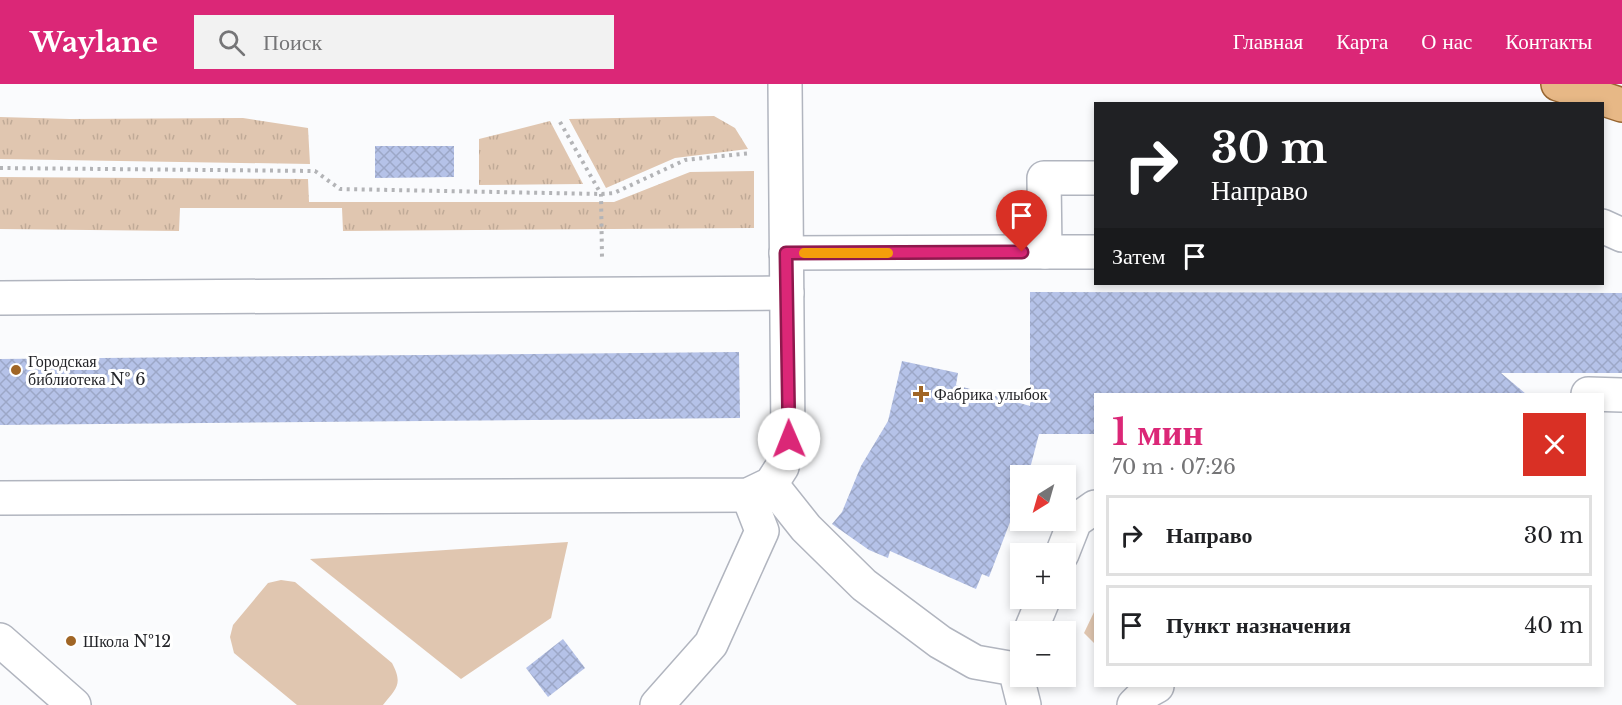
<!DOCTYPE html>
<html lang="ru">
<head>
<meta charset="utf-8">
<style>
	:root { --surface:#fff; --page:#f2f2f2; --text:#202124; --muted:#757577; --line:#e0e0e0; --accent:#db2777 }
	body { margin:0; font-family:"Libre Baskerville",serif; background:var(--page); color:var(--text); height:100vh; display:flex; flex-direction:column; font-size:22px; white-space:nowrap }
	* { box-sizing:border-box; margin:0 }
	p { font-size:20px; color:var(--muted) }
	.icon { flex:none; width:33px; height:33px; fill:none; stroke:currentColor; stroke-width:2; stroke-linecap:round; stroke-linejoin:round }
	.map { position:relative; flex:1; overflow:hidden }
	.drawer { position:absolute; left:1094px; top:309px; width:510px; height:294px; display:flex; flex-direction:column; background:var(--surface); border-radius:0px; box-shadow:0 3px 9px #0003 }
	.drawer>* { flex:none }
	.guide { position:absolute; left:1094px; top:18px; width:510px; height:183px; border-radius:0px; box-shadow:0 3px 9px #0003; background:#202124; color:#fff; overflow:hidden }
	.needle { width:39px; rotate:217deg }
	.tools { position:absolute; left:1010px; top:381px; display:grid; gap:12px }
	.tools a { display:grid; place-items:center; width:66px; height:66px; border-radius:0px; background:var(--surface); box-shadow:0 3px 9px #0003; font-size:30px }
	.pin { position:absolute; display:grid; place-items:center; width:51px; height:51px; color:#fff; margin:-62px -26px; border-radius:50% 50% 50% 0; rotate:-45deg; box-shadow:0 0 6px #0007 }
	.pin .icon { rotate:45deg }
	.me { position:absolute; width:66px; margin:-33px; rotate:359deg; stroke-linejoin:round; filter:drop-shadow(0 0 4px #0008) }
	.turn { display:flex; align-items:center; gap:21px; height:126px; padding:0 18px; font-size:27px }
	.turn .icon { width:78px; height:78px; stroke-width:2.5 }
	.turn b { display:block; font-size:42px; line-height:51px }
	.then { display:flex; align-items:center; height:57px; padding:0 18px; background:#0003; gap:12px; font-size:22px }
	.round { display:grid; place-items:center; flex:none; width:63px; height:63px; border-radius:0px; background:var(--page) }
	.summary { display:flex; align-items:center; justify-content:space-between; height:102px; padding:0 18px }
	h1 { font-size:36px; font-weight:800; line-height:45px; color:var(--accent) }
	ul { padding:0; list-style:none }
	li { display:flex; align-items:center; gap:18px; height:81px; margin:0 12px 9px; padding:0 6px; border:3px solid var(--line); border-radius:0px }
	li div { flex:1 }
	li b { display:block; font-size:22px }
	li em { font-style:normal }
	header { display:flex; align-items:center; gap:36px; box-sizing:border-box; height:84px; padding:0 30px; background:var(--accent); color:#fff }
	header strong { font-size:28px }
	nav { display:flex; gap:33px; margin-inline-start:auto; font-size:21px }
	.search { width:420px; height:54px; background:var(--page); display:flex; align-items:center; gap:15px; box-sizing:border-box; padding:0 21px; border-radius:0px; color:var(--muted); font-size:22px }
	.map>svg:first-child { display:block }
	.grass { fill:url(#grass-tufts) }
	.park { fill:#e0c6b0 }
	.building { fill:url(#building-cross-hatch) }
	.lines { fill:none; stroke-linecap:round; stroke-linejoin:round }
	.minor-casing { stroke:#b1b5bf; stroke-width:36 }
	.major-casing { stroke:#986631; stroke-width:36 }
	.path { stroke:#b3b4b7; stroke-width:4; stroke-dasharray:3 4.5; stroke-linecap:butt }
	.minor { stroke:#fff; stroke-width:33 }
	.major { stroke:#e7b886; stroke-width:33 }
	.route-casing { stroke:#8e194d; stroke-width:15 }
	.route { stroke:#db2777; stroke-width:10 }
	.slow { stroke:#f59e0b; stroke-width:10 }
	.poi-dot { fill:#a06525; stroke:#fff; stroke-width:2 }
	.labels { text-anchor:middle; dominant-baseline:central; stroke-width:6; stroke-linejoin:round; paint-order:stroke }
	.poi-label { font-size:16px; fill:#242529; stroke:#fff; text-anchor:start }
</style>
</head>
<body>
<header>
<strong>Waylane</strong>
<div class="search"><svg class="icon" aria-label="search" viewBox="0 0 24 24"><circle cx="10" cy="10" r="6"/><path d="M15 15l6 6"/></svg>Поиск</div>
<nav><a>Главная</a><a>Карта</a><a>О нас</a><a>Контакты</a></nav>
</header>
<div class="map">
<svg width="1622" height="621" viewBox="0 0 1622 621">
	<defs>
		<pattern id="grass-tufts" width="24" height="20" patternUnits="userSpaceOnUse" patternTransform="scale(1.5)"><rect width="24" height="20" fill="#e0c6b0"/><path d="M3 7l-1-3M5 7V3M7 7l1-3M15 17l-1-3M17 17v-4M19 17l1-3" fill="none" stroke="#c0aa97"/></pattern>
		<pattern id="building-cross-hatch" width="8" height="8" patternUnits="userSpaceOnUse" patternTransform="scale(1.5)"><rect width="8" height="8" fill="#b5c2e8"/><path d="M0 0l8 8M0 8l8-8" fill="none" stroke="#9ca7c7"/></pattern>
	</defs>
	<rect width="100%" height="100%" fill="#fafbfd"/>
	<!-- grass -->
	<g class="grass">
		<path d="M714,32L735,44L748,65L675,74L606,104L569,35Z"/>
		<path d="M0,33L70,35L243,34L308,44L310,80L0,75Z"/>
		<path d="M550,37L583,100L479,101V55Z"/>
		<path d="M754,87V144L343,147L342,124H180L179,147L0,145V93L308,95L309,118H614L690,88Z"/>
	</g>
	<!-- park -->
	<g class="park">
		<path d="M568,458L551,534L461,595L310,475Z"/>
		<path d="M281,496L295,498L392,579C403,600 397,604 383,621H297L234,569L230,553L233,541L268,499Z"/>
		<path d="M1095,526V560L1084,549Z"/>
	</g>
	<!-- building -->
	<g class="building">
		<path d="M375,62H454V93L375,94Z"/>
		<path d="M1030,208L1622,209V289H1501L1526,310H1095V350H1039L1028,392H1020V412L989,493L982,490L976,505L890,467L888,474L869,466L832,440L842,428L861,382L888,337L902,277L958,289L956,301L1030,322Z"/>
		<path d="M739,268L740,334L0,341V275Z"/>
		<path d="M563,555L585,584L548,613L526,584Z"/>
	</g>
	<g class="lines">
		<!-- minor casing -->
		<g class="minor-casing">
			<g id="minor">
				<path d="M1602,142L1622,151"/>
				<path d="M1045,168H1095"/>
				<path d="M786,169L1045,168L1044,94H1095"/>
				<path d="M0,214L787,209"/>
				<path d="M1588,310L1622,311"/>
				<path d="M771,400L806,444L864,501L940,558L975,578L1015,585L1024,621"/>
				<path d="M0,414L748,411L771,400L782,383L788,355L785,0"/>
				<path d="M1062,470L1075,437L1095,423"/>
				<path d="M1030,548L1044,514"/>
				<path d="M0,556L74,621"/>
				<path d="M657,621L711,560L762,447L748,411"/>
				<path d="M1134,621L1148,607L1157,602"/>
			</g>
		</g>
		<!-- major casing -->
		<g class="major-casing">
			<path id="major" d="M1558,0L1622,21"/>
		</g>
		<!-- path -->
		<g class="path">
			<path d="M560,38L601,110L602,174"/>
			<path d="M0,84L315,87L340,105L601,110L614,109L685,76L751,69"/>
		</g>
		<!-- minor -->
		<use href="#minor" class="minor"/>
		<!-- major -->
		<use href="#major" class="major"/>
	</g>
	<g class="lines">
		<!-- route casing -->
		<g class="route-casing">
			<path id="route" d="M789,355L786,169L1022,168"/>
		</g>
		<!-- route -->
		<use href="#route" class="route"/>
		<!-- slow -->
		<path class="slow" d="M804,169H888"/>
	</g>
	<!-- markers -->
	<g class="poi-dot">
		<circle cx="16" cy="286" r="6"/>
		<path d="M918 301h6v6h6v6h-6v6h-6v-6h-6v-6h6z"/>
		<circle cx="71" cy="557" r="6"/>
	</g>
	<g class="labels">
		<!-- poi labels -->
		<g class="poi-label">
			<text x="28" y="277">Городская<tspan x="28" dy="18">библиотека № 6</tspan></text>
			<text x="934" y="310">Фабрика улыбок</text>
			<text x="83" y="557">Школа №12</text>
		</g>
	</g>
</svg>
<div class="tools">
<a><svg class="needle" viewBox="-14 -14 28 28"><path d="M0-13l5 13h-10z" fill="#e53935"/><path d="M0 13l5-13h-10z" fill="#757577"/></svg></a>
<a>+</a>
<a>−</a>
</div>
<div class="pin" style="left:1022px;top:168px;background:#d93025"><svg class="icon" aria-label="arrive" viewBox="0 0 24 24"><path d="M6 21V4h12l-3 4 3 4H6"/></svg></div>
<svg class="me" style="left:789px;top:355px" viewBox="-20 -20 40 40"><circle r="19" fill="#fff"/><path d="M0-13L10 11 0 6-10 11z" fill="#db2777"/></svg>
<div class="guide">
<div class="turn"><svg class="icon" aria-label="right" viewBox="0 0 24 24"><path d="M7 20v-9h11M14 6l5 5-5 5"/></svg><div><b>30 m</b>Направо</div></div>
<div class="then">Затем<svg class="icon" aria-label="arrive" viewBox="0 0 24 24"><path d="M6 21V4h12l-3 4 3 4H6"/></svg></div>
</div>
<section class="drawer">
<div class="summary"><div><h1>1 мин</h1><p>70 m · 07:26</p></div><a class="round" style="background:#d93025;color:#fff"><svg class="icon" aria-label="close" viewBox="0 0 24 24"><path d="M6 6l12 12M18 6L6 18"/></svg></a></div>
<ul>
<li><svg class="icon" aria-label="right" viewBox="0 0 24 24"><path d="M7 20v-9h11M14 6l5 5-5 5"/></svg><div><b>Направо</b></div><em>30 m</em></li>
<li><svg class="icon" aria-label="arrive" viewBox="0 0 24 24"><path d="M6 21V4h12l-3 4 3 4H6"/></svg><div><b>Пункт назначения</b></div><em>40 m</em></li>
</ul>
</section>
</div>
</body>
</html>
